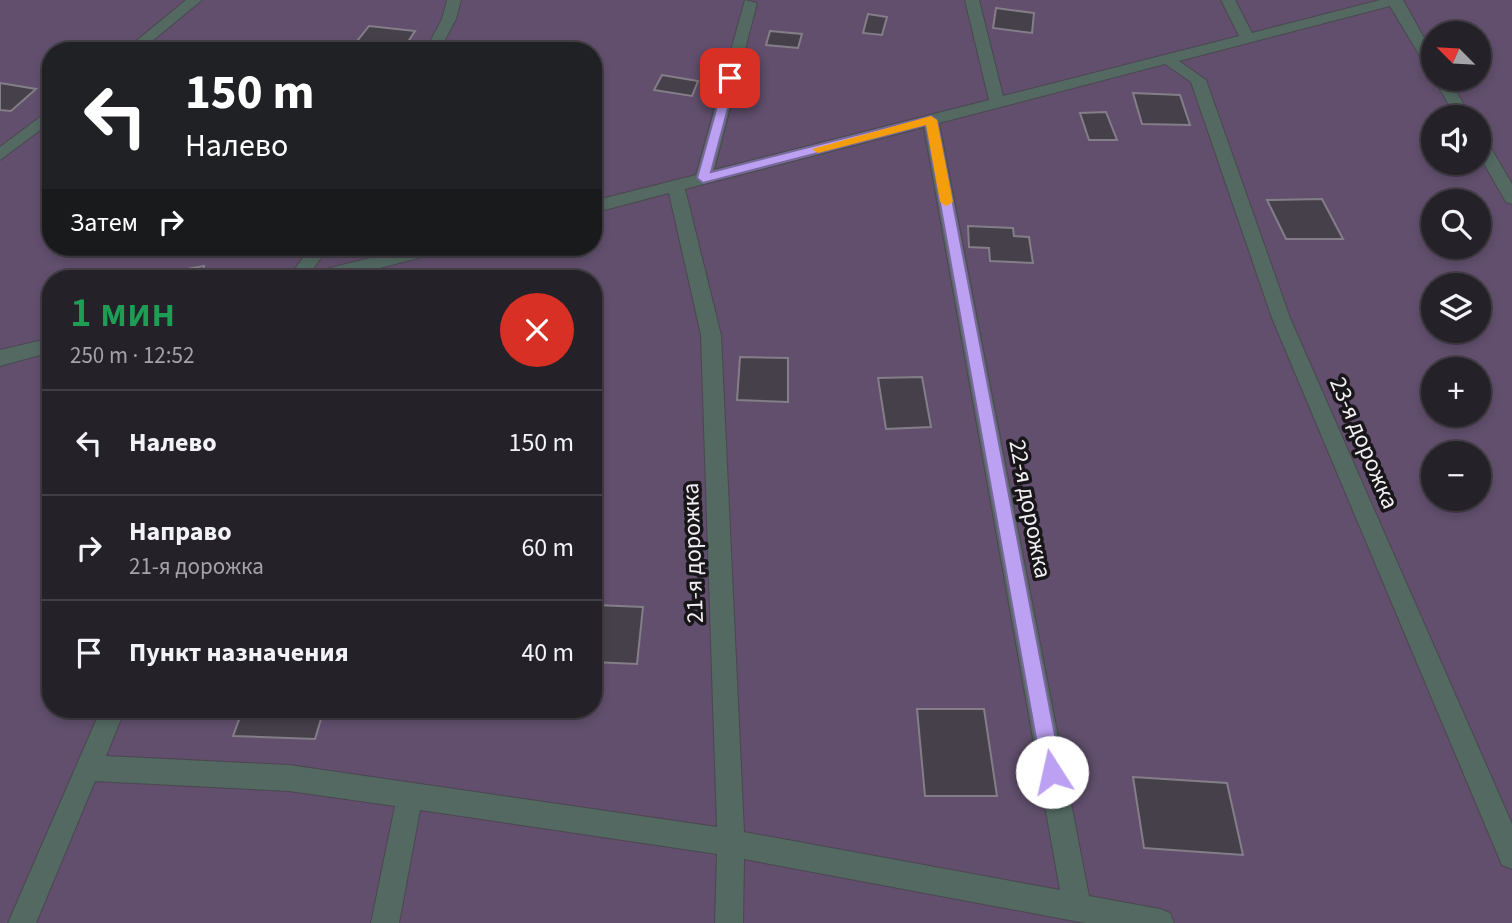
<!DOCTYPE html>
<html lang="ru">
<head>
<meta charset="utf-8">
<style>
	:root { --surface:#252128; --page:#2d2930; --text:#f1f3f6; --muted:#a3a3a8; --line:#423e45 }
	body { margin:0; font-family:"Source Sans 3",sans-serif; background:var(--page); color:var(--text); height:100vh; display:flex; flex-direction:column; font-size:26px; white-space:nowrap }
	* { box-sizing:border-box; margin:0 }
	p { font-size:23px; color:var(--muted) }
	.icon { flex:none; width:38px; height:38px; fill:none; stroke:currentColor; stroke-width:2; stroke-linecap:round; stroke-linejoin:round }
	.map { position:relative; flex:1; overflow:hidden }
	.details { position:absolute; left:42px; top:270px; width:560px; height:448px; display:flex; flex-direction:column; background:var(--surface); border-radius:28px; box-shadow:0 4px 10px #0003,0 0 0 2px var(--line) }
	.details>* { flex:none }
	.banner { position:absolute; left:42px; top:42px; width:560px; height:214px; border-radius:28px; box-shadow:0 4px 10px #0003,0 0 0 2px var(--line); background:#202124; color:#fff; overflow:hidden }
	.needle { width:46px; rotate:294deg }
	.tools { position:absolute; left:1421px; top:21px; display:grid; gap:14px }
	.tools a { display:grid; place-items:center; width:70px; height:70px; border-radius:50%; background:var(--surface); box-shadow:0 4px 10px #0003,0 0 0 2px var(--line); font-size:35px }
	.pin { position:absolute; display:grid; place-items:center; width:60px; height:60px; color:#fff; margin:-30px; border-radius:14px; box-shadow:0 4px 10px #0006 }
	.me { position:absolute; width:77px; margin:-38px; rotate:350deg; stroke-linejoin:round; filter:drop-shadow(0 0 5px #0008) }
	.turn { display:flex; align-items:center; gap:24px; height:147px; padding:0 28px; font-size:32px }
	.turn .icon { width:91px; height:91px; stroke-width:2.5 }
	.turn b { display:block; font-size:49px; line-height:60px }
	.then { display:flex; align-items:center; height:66px; padding:0 28px; background:#0003; gap:14px; font-size:26px }
	.round { display:grid; place-items:center; flex:none; width:74px; height:74px; border-radius:37px; background:var(--page) }
	.headline { display:flex; align-items:center; justify-content:space-between; height:119px; padding:0 28px }
	h1 { font-size:42px; font-weight:600; line-height:52px; color:#1e9e55 }
	ul { padding:0; list-style:none }
	li { display:flex; align-items:center; gap:21px; height:105px; padding:0 28px; border-top:2px solid var(--line) }
	li div { flex:1 }
	li b { display:block; font-size:26px }
	li em { font-style:normal }
	.map>svg:first-child { display:block }
	.green { fill:#614f6d; fill-rule:evenodd }
	.building { fill:#46404a; stroke:#847e88; stroke-width:2 }
	.lines { fill:none; stroke-linecap:round; stroke-linejoin:round }
	.minor-casing { stroke:#4c4750; stroke-width:2 }
	.minor { fill:#536962; fill-rule:evenodd }
	.route { fill:#bca0f2; stroke:#7a689d; stroke-width:2 }
	.slow { fill:#f59e0b }
	.labels { text-anchor:middle; dominant-baseline:central; stroke-width:7; stroke-linejoin:round; paint-order:stroke }
	.street-label { font-size:24px; fill:#f3f0f5; stroke:#181619 }
</style>
</head>
<body>
<div class="map">
<svg width="1512" height="923" viewBox="0 0 1512 923">
	<rect width="100%" height="100%" fill="#312c35"/>
	<!-- green -->
	<path class="green" d="M0,0H1512V923H0ZM1433,33H1479V79H1433ZM51,51H593V247H51ZM1433,117H1479V163H1433ZM1433,201H1479V247H1433ZM51,278H593V709H51ZM1433,285H1479V331H1433ZM1433,369H1479V415H1433ZM1433,453H1479V499H1433Z"/>
	<!-- building -->
	<g class="building">
		<path d="M996,8L1034,13L1032,33L993,28Z"/>
		<path d="M868,14L887,17L882,35L863,33Z"/>
		<path d="M369,26L415,31L402,51L354,45Z"/>
		<path d="M770,31L802,34L798,48L766,45Z"/>
		<path d="M662,75L698,81L692,96L654,90Z"/>
		<path d="M0,83L36,89L11,111L0,110Z"/>
		<path d="M1133,93L1180,95L1190,125L1142,124Z"/>
		<path d="M1106,112L1117,140H1089L1080,113Z"/>
		<path d="M1322,199L1343,239H1286L1267,200Z"/>
		<path d="M968,226L1013,228L1014,236L1029,237L1033,263L990,261L989,248L969,247Z"/>
		<path d="M204,266L203,278H174L175,271Z"/>
		<path d="M740,357L788,358V402L737,400Z"/>
		<path d="M922,377L931,427L886,429L878,378Z"/>
		<path d="M596,605L643,607L637,664L593,662Z"/>
		<path d="M243,709H324L315,739L233,736Z"/>
		<path d="M917,709H984L997,796H925Z"/>
		<path d="M1133,777L1227,783L1243,855L1144,848Z"/>
	</g>
	<g class="lines">
		<!-- minor casing -->
		<g class="minor-casing">
			<g id="minor">
				<path d="M186,0H202L140,51H124Z"/>
				<path d="M447,0H461L456,19L439,51H425L442,19Z"/>
				<path d="M745,0L757,3L714,170L989,100L965,0H979L1003,96L1239,36L1221,0H1235L1252,33L1380,0H1403L1433,54V70L1426,66L1390,6L1179,61L1206,80L1290,318L1512,824V869L1502,865L1272,318L1191,82L1165,64L939,123L1089,896L1160,909L1170,913L1174,923H1085L744,859L743,923H715L717,854L420,810L399,923H371L395,806L289,791L95,781L36,923H8L101,709H125L106,756L289,765L717,827L701,335L669,193L593,213V201L696,175ZM924,127L1060,890L744,832L721,335L685,189Z"/>
				<path d="M1434,79H1448L1472,117H1456Z"/>
				<path d="M51,109V122L0,160V147Z"/>
				<path d="M1479,137L1485,138L1512,184V204L1506,202L1479,155Z"/>
				<path d="M311,247H329L310,273L414,247H447L438,253L341,278H288Z"/>
				<path d="M51,338V352L0,366V350Z"/>
			</g>
		</g>
		<!-- minor -->
		<use href="#minor" class="minor"/>
	</g>
	<!-- route -->
	<path class="route" d="M730,74L736,78L711,172L931,116L937,120L1062,772L1059,779L1052,781L1045,779L1042,772L926,125L703,183L697,178L725,78Z"/>
	<!-- slow -->
	<path class="slow" d="M931,116L937,120L953,202L946,206L940,202L926,125L818,153L812,149Z"/>
	<g class="labels">
		<!-- street labels -->
		<g class="street-label">
			<text transform="translate(1364 443) rotate(67)">23-я дорожка</text>
			<text transform="translate(1030 509) rotate(79)">22-я дорожка</text>
			<text transform="translate(693 553) rotate(-92)">21-я дорожка</text>
		</g>
	</g>
</svg>
<div class="tools">
<a><svg class="needle" viewBox="-14 -14 28 28"><path d="M0-13l5 13h-10z" fill="#e53935"/><path d="M0 13l5-13h-10z" fill="#a3a3a8"/></svg></a>
<a><svg class="icon" aria-label="sound" viewBox="0 0 24 24"><path d="M4 9h4l5-4v14l-5-4H4zM17 9q2 3 0 6"/></svg></a>
<a><svg class="icon" aria-label="search" viewBox="0 0 24 24"><circle cx="10" cy="10" r="6"/><path d="M15 15l6 6"/></svg></a>
<a><svg class="icon" aria-label="layers" viewBox="0 0 24 24"><path d="M12 4l9 5-9 5-9-5zM3 14l9 5 9-5"/></svg></a>
<a>+</a>
<a>−</a>
</div>
<div class="pin" style="left:730px;top:78px;background:#d93025"><svg class="icon" aria-label="arrive" viewBox="0 0 24 24"><path d="M6 21V4h12l-3 4 3 4H6"/></svg></div>
<svg class="me" style="left:1052px;top:772px" viewBox="-20 -20 40 40"><circle r="19" fill="#fff"/><path d="M0-13L10 11 0 6-10 11z" fill="#bca0f2"/></svg>
<div class="banner">
<div class="turn"><svg class="icon" aria-label="left" viewBox="0 0 24 24"><path d="M17 20v-9H6M10 6l-5 5 5 5"/></svg><div><b>150 m</b>Налево</div></div>
<div class="then">Затем<svg class="icon" aria-label="right" viewBox="0 0 24 24"><path d="M7 20v-9h11M14 6l5 5-5 5"/></svg></div>
</div>
<section class="details">
<div class="headline"><div><h1>1 мин</h1><p>250 m · 12:52</p></div><a class="round" style="background:#d93025;color:#fff"><svg class="icon" aria-label="close" viewBox="0 0 24 24"><path d="M6 6l12 12M18 6L6 18"/></svg></a></div>
<ul>
<li><svg class="icon" aria-label="left" viewBox="0 0 24 24"><path d="M17 20v-9H6M10 6l-5 5 5 5"/></svg><div><b>Налево</b></div><em>150 m</em></li>
<li><svg class="icon" aria-label="right" viewBox="0 0 24 24"><path d="M7 20v-9h11M14 6l5 5-5 5"/></svg><div><b>Направо</b><p>21-я дорожка</p></div><em>60 m</em></li>
<li><svg class="icon" aria-label="arrive" viewBox="0 0 24 24"><path d="M6 21V4h12l-3 4 3 4H6"/></svg><div><b>Пункт назначения</b></div><em>40 m</em></li>
</ul>
</section>
</div>
</body>
</html>
